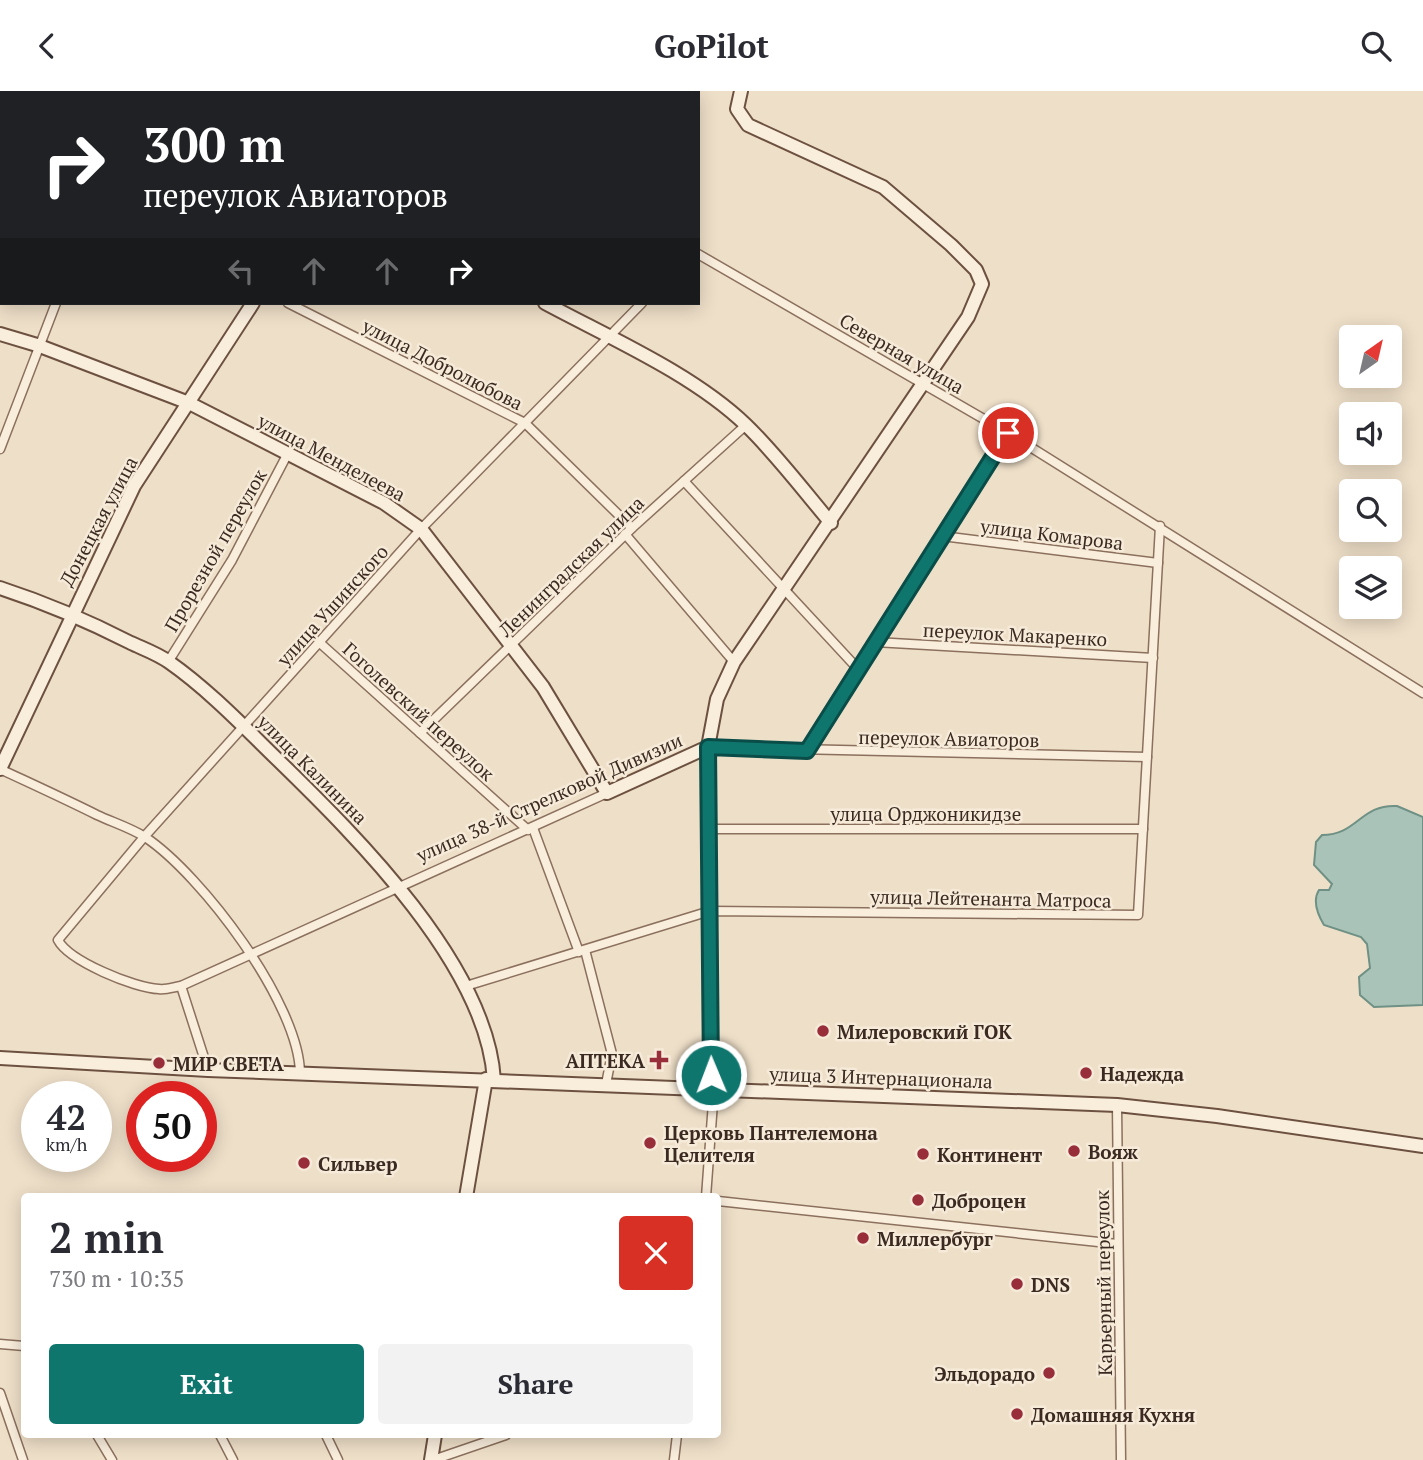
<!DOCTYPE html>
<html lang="en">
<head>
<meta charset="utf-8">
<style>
	:root { --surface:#fff; --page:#f2f2f3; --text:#2b2b33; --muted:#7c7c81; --accent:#0f766e }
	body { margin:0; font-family:"PT Serif",serif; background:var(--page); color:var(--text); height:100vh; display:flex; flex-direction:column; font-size:26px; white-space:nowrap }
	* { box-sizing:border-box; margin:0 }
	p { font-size:23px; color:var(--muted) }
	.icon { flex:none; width:38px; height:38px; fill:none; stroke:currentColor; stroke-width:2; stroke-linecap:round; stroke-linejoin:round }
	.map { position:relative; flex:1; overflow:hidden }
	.panel { position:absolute; left:21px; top:1102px; width:700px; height:245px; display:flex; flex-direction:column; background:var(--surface); border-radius:7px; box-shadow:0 4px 18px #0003 }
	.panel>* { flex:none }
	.hud { position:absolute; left:0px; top:0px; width:700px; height:214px; box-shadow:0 4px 18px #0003; background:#202124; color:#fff; overflow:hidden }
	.needle { width:46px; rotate:34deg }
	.fabs { position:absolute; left:1339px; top:234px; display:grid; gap:14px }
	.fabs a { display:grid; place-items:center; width:63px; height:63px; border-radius:7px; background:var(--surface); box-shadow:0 4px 18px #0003; font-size:35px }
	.speed { position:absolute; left:21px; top:990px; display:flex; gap:14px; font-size:35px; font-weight:700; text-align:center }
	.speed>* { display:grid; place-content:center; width:91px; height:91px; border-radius:50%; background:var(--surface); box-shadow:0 4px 18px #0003; line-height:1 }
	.speed small { font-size:18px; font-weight:400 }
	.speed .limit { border:10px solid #d22; background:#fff; color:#111 }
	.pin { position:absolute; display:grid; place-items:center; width:60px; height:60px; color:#fff; margin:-30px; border:4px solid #fff; border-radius:50%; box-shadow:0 2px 7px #0007 }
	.me { position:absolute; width:77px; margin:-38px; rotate:359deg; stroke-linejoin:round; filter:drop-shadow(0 0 5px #0008) }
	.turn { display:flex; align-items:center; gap:24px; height:147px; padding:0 28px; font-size:32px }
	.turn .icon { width:91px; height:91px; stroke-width:2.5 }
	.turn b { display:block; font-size:49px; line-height:60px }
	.lanes { display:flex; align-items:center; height:66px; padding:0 28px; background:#0003; justify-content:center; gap:35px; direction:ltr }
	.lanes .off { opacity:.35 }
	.round { display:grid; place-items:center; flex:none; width:74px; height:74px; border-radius:7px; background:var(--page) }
	.overview { display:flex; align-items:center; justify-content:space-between; height:119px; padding:0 28px }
	h1 { font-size:42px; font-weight:700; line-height:52px }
	.cta { display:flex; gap:14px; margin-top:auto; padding:14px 28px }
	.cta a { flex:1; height:80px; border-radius:7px; background:var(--accent); color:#fff; font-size:28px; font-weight:700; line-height:80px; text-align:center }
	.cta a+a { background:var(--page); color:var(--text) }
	header { display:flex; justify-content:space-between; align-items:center; height:91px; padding:0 28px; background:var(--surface); font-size:32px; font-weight:700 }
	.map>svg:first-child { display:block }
	.water { fill:#a9c3b8; stroke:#6f9185; stroke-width:2 }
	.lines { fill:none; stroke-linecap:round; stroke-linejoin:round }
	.street-casing { stroke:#8b705d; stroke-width:11 }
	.secondary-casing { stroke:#6d5140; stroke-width:16 }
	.street { stroke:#f9eddc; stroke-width:8 }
	.secondary { stroke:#f9eddc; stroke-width:12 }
	.route-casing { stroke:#0a4d48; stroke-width:18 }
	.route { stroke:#0f766e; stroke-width:12 }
	.poi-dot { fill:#992e3b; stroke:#f6ead8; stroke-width:2.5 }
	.labels { text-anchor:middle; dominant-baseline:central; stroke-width:5; stroke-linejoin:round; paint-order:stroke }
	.street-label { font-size:19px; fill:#3b2a21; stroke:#f6ead8 }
	.poi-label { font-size:19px; font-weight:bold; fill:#3b2a21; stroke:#f6ead8; text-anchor:start }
</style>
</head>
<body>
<header><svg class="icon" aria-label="back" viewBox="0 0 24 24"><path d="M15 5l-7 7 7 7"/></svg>GoPilot<svg class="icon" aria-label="search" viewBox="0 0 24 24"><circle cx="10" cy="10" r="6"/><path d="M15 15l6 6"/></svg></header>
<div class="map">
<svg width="1423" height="1369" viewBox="0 0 1423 1369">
	<rect width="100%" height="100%" fill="#eedfc8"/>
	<!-- water -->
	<path class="water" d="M1397,715L1423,726V914L1374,916L1360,904L1359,886L1370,877L1367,853L1361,846L1324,834C1318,824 1312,810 1319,799H1329L1332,793L1314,774L1316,751L1322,744C1358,744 1360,713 1397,715Z"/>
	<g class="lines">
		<!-- street casing -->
		<g class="street-casing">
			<g id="street">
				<path d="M412,0L415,2"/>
				<path d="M148,2L149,0"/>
				<path d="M0,100L2,101"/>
				<path d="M698,163L1008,342L1423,602"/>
				<path d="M288,212L525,332L632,437"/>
				<path d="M0,358L56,212"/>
				<path d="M684,390L858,578"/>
				<path d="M625,443L734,571"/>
				<path d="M942,445L1158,472"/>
				<path d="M875,551L1153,567"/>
				<path d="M320,552L528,739"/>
				<path d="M168,571L232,469L288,362"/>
				<path d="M420,642L632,437L746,334"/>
				<path d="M708,656L1147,666"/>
				<path d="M807,660L1008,342"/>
				<path d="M0,678C32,693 65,708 97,724C112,731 131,737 145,746C202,784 299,913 300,982"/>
				<path d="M607,702L181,895C174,896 166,899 159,898C134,897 69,870 58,849L144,746L421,438L642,212"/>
				<path d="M533,737L579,861"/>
				<path d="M709,738H1143"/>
				<path d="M585,859L612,963L606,993"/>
				<path d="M181,895L208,979"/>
				<path d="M466,895L710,820L1138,824L1160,435"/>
				<path d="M1117,1014L1121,1369"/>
				<path d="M706,1106L714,998"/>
				<path d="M718,1110L1117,1153"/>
				<path d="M0,1253L24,1255"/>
				<path d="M0,1302L23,1369"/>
				<path d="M97,1344L112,1369"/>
				<path d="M220,1344L233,1369"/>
				<path d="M326,1344L338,1369"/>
				<path d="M433,1369L506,1344"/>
				<path d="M674,1369L677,1344"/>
			</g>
		</g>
		<!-- secondary casing -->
		<g class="secondary-casing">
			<g id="secondary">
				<path d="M98,0L103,2"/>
				<path d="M369,2L370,0"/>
				<path d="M545,212C610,247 693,283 746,334C777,364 803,399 831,432"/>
				<path d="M0,243L37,254L189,312L384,412L421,438L543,596L607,702L708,656"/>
				<path d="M0,497C46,512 88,530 131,552C144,558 158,563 169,571C209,599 245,637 279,670C357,746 487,875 494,989"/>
				<path d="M0,678L134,395L253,212"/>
				<path d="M0,967L208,979L1117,1014L1217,1025L1423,1055"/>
				<path d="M714,998L711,984L708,656L717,608L734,571L968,226L982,193L976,179L951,154L883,96L748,34L737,18L741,0"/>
				<path d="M466,1106L486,988"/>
				<path d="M431,1369L435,1344"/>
			</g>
		</g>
		<!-- street -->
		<use href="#street" class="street"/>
		<!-- secondary -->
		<use href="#secondary" class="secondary"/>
	</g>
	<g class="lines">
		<!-- route casing -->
		<g class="route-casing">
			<path id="route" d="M711,984L708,656L807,660L1008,342"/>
		</g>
		<!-- route -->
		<use href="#route" class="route"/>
	</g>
	<!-- markers -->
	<g class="poi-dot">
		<circle cx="823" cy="940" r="7"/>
		<path d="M655.5 958.5h7v7h7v7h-7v7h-7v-7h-7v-7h7z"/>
		<circle cx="159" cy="972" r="7"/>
		<circle cx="1086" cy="982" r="7"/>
		<circle cx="650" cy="1052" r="7"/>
		<circle cx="1074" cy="1060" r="7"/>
		<circle cx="923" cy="1063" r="7"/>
		<circle cx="304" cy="1072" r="7"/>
		<circle cx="918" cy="1109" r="7"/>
		<circle cx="863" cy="1147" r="7"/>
		<circle cx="1017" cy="1193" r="7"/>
		<circle cx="1049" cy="1282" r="7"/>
		<circle cx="1017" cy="1323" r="7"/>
	</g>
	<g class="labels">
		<!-- street labels -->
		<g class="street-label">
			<text transform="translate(902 262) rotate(30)">Северная улица</text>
			<text transform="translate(443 273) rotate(27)">улица Добролюбова</text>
			<text transform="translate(332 366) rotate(28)">улица Менделеева</text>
			<text transform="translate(98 430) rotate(-62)">Донецкая улица</text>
			<text transform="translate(1052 443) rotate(7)">улица Комарова</text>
			<text transform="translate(215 459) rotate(-60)">Прорезной переулок</text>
			<text transform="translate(571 475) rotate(-44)">Ленинградская улица</text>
			<text transform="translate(332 514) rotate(-48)">улица Ушинского</text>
			<text transform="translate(1015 543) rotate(3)">переулок Макаренко</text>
			<text transform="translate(419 620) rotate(42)">Гоголевский переулок</text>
			<text transform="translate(949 647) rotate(1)">переулок Авиаторов</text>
			<text transform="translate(313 678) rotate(45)">улица Калинина</text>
			<text transform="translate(549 706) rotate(-24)">улица 38-й Стрелковой Дивизии</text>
			<text x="926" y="722">улица Орджоникидзе</text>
			<text transform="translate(991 807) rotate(1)">улица Лейтенанта Матроса</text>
			<text transform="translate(881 986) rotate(2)">улица 3 Интернационала</text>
			<text transform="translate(1103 1192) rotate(-91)">Карьерный переулок</text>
		</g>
		<!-- poi labels -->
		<g class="poi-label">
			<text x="837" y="940">Милеровский ГОК</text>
			<text x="645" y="969" text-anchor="end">АПТЕКА</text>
			<text x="173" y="972">МИР СВЕТА</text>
			<text x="1100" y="982">Надежда</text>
			<text x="664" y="1041">Церковь Пантелемона<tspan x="664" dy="22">Целителя</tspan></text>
			<text x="1088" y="1060">Вояж</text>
			<text x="937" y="1063">Континент</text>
			<text x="318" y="1072">Сильвер</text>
			<text x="932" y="1109">Доброцен</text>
			<text x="877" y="1147">Миллербург</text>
			<text x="1031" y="1193">DNS</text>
			<text x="1035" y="1282" text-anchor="end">Эльдорадо</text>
			<text x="1031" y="1323">Домашняя Кухня</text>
		</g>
	</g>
</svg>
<div class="fabs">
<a><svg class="needle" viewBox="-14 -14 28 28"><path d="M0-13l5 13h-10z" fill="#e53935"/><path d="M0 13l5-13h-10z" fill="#7c7c81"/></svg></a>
<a><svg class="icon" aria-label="sound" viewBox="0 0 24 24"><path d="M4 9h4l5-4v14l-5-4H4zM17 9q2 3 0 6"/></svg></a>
<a><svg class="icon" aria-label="search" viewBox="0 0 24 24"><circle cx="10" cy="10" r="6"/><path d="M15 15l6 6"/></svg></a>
<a><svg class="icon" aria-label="layers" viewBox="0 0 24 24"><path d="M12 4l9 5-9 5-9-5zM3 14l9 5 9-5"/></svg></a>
</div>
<div class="speed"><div>42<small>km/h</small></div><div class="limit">50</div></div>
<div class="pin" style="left:1008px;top:342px;background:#d93025"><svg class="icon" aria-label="arrive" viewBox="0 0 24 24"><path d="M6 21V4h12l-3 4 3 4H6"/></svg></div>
<svg class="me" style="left:711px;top:984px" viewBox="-20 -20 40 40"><circle r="17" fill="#0f766e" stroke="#fff" stroke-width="3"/><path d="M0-11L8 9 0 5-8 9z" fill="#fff"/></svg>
<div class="hud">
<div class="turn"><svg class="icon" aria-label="right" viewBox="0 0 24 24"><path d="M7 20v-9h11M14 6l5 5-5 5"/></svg><div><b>300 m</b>переулок Авиаторов</div></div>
<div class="lanes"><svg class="icon off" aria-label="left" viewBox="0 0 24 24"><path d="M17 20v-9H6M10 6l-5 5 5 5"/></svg><svg class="icon off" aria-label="ahead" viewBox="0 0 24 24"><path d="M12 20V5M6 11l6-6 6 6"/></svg><svg class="icon off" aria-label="ahead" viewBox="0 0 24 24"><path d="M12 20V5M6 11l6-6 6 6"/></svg><svg class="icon" aria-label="right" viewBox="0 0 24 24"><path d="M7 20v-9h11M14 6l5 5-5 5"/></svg></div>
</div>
<section class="panel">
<div class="overview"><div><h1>2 min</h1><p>730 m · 10:35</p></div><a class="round" style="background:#d93025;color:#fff"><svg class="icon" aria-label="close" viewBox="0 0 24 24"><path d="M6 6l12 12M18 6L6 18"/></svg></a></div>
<div class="cta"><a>Exit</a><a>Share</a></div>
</section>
</div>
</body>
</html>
